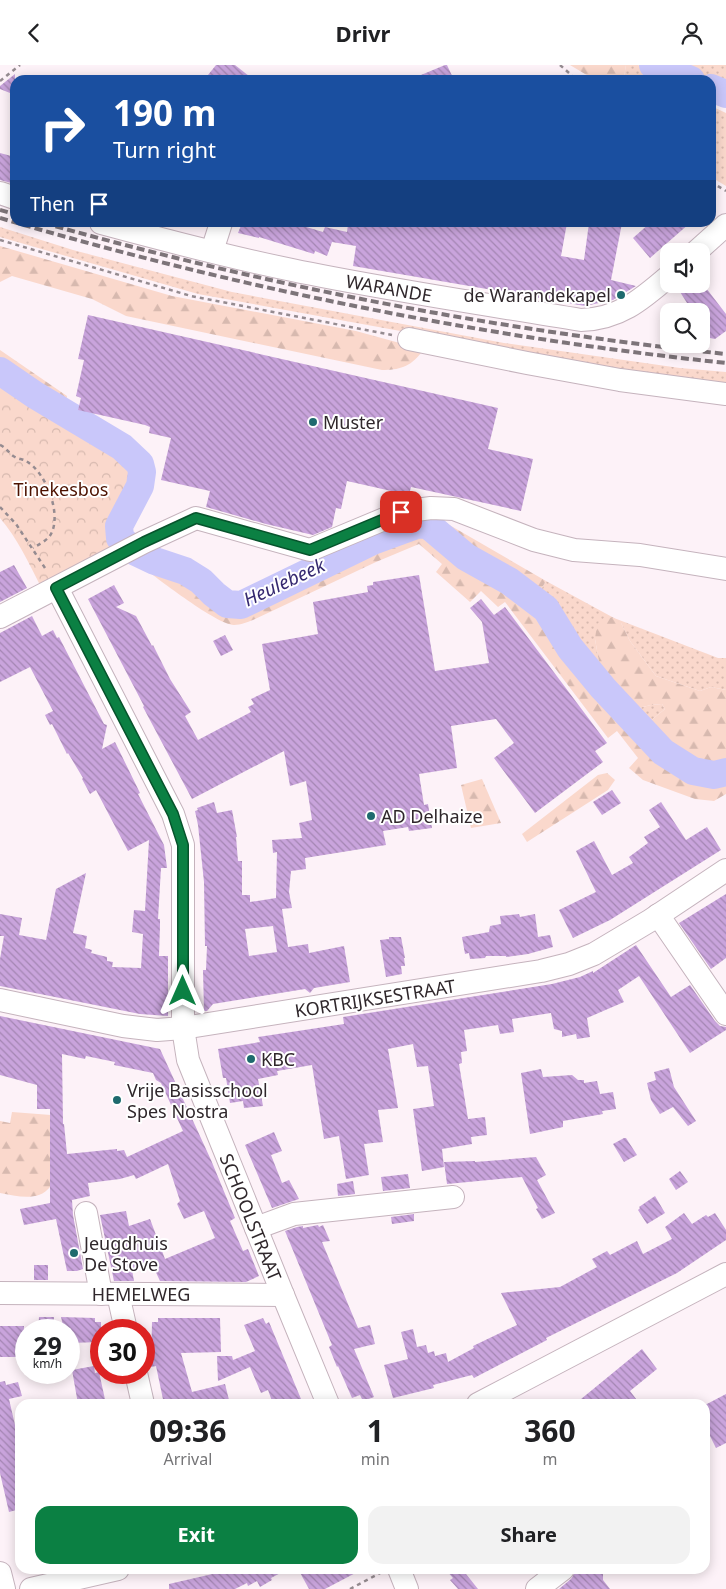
<!DOCTYPE html>
<html lang="en">
<head>
<meta charset="utf-8">
<style>
	:root { --surface:#fff; --page:#f2f2f2; --text:#202124; --muted:#757577; --accent:#0b8043 }
	body { margin:0; font-family:"Noto Sans",sans-serif; background:var(--page); color:var(--text); height:100vh; display:flex; flex-direction:column; font-size:19px; white-space:nowrap }
	* { box-sizing:border-box; margin:0 }
	p { font-size:16px; color:var(--muted) }
	.icon { flex:none; width:28px; height:28px; fill:none; stroke:currentColor; stroke-width:2; stroke-linecap:round; stroke-linejoin:round }
	.map { position:relative; flex:1; overflow:hidden }
	.panel { position:absolute; left:15px; top:1334px; width:695px; height:175px; display:flex; flex-direction:column; background:var(--surface); border-radius:15px; box-shadow:0 2px 12px #0003 }
	.panel>* { flex:none }
	.hud { position:absolute; left:10px; top:10px; width:706px; height:152px; border-radius:15px; box-shadow:0 2px 12px #0003; background:#1a4fa0; color:#fff; overflow:hidden }
	.buttons { position:absolute; left:660px; top:178px; display:grid; gap:10px }
	.buttons a { display:grid; place-items:center; width:50px; height:50px; border-radius:10px; background:var(--surface); box-shadow:0 2px 12px #0003; font-size:25px }
	.speed { position:absolute; left:15px; top:1254px; display:flex; gap:10px; font-size:25px; font-weight:700; text-align:center }
	.speed>* { display:grid; place-content:center; width:65px; height:65px; border-radius:50%; background:var(--surface); box-shadow:0 2px 12px #0003; line-height:1 }
	.speed small { font-size:12px; font-weight:400 }
	.speed .limit { border:8px solid #d22; background:#fff; color:#111 }
	.pin { position:absolute; display:grid; place-items:center; width:42px; height:42px; color:#fff; margin:-21px; border-radius:10px; box-shadow:0 2px 8px #0006 }
	.me { position:absolute; width:55px; margin:-28px; rotate:0deg; stroke-linejoin:round; filter:drop-shadow(0 0 4px #0008) }
	.turn { display:flex; align-items:center; gap:18px; height:105px; padding:0 20px; font-size:22px }
	.turn .icon { width:65px; height:65px; stroke-width:2.5 }
	.turn b { display:block; font-size:35px; line-height:42px }
	.then { display:flex; align-items:center; height:48px; padding:0 20px; background:#0003; gap:10px; font-size:19px }
	.eta { display:flex; justify-content:space-evenly; align-items:center; height:85px; text-align:center }
	.eta b { font-size:30px; font-weight:700; line-height:35px }
	.button { display:flex; gap:10px; margin-top:auto; padding:10px 20px }
	.button a { flex:1; height:58px; border-radius:15px; background:var(--accent); color:#fff; font-size:20px; font-weight:700; line-height:58px; text-align:center }
	.button a+a { background:var(--page); color:var(--text) }
	header { display:flex; justify-content:space-between; align-items:center; height:65px; padding:0 20px; background:var(--surface); font-size:22px; font-weight:700 }
	.map>svg:first-child { display:block }
	.grass { fill:url(#grass-dots) }
	.forest { fill:url(#forest-firs) }
	.park { fill:url(#park-crowns) }
	.lines { fill:none; stroke-linecap:round; stroke-linejoin:round }
	.river { stroke:#c9c7fa; stroke-width:28 }
	.building { fill:url(#building-back-hatch); fill-rule:evenodd }
	.minor-casing { stroke:#c5b3bd; stroke-width:24 }
	.path { stroke:#958b90; stroke-width:2.5; stroke-dasharray:4 4; stroke-linecap:butt }
	.minor { stroke:#fff; stroke-width:22 }
	.rail { stroke:#7d7479; stroke-width:4; stroke-dasharray:8 4; stroke-linecap:butt }
	.route-casing { stroke:#07532c; stroke-width:12 }
	.route { stroke:#0b8043; stroke-width:9 }
	.poi-dot { fill:#1e6a6e; stroke:#fff; stroke-width:2 }
	.labels { text-anchor:middle; dominant-baseline:central; stroke-width:4; stroke-linejoin:round; paint-order:stroke }
	.street-label { font-size:18px; fill:#2f272b; stroke:#fff }
	.poi-label { font-size:18px; fill:#2f272b; stroke:#fff; text-anchor:start }
	.park-label { font-size:18px; fill:#4d1200; stroke:#fff }
	.water-label { font-size:19px; font-style:italic; fill:#352970; stroke:#fff }
</style>
</head>
<body>
<header><svg class="icon" aria-label="back" viewBox="0 0 24 24"><path d="M15 5l-7 7 7 7"/></svg>Drivr<svg class="icon" aria-label="person" viewBox="0 0 24 24"><circle cx="12" cy="8" r="4"/><path d="M4 21q1-7 8-7t8 7"/></svg></header>
<div class="map">
<svg width="726" height="1524" viewBox="0 0 726 1524">
	<defs>
		<pattern id="grass-dots" width="8" height="8" patternUnits="userSpaceOnUse" patternTransform="scale(1.25)"><rect width="8" height="8" fill="#fad8cc"/><path d="M2 2h.1M6 6h.1" fill="none" stroke="#d7b9af" stroke-width="1.8" stroke-linecap="round"/></pattern>
		<pattern id="forest-firs" width="22" height="20" patternUnits="userSpaceOnUse" patternTransform="scale(1.25)"><rect width="22" height="20" fill="#fad8cc"/><path d="M5 1l3.5 6h-7zM16 11l3.5 6h-7z" fill="#d7b9af"/></pattern>
		<pattern id="park-crowns" width="20" height="18" patternUnits="userSpaceOnUse" patternTransform="scale(1.25)"><rect width="20" height="18" fill="#fad8cc"/><path d="M2 6a3 3 0 1 1 6 0M12 15a3 3 0 1 1 6 0" fill="none" stroke="#d7b9af"/></pattern>
		<pattern id="building-back-hatch" width="6" height="6" patternUnits="userSpaceOnUse" patternTransform="scale(1.25)"><rect width="6" height="6" fill="#c9a4dc"/><path d="M-1 5l2 2M0 0l6 6M5-1l2 2" fill="none" stroke="#a486b3"/></pattern>
	</defs>
	<rect width="100%" height="100%" fill="#fdf2f8"/>
	<!-- grass -->
	<g class="grass">
		<path d="M626,0H638L666,12L665,15H635L624,12Z"/>
		<path d="M663,0H726V27L711,21V15H697Z"/>
		<path d="M711,41L726,48V121L711,112Z"/>
		<path d="M0,162L73,185L232,227L504,278L680,303L726,307V321L609,306L466,278L198,229L0,172Z"/>
		<path d="M546,516L614,553L718,593H726V625L711,622L700,626L656,611L630,576L621,558L595,574L602,614L539,528Z"/>
		<path d="M662,639L665,644L643,662L630,645L651,640Z"/>
	</g>
	<!-- forest -->
	<g class="forest">
		<path d="M570,0H626L624,12L635,15H595Z"/>
		<path d="M0,181L172,231L356,266L407,280L421,288C410,302 399,305 382,305L126,251L92,234L12,211L0,217Z"/>
		<path d="M0,285L67,331L66,341L0,296Z"/>
		<path d="M401,452L409,471L423,465L432,469L471,500L523,533L568,592L610,639L644,676L670,698L705,715L717,716L726,714V729L714,736L695,734L643,715L629,703L638,693L617,666L608,673L505,537L498,542L481,526L470,537L436,507L442,499L419,479L376,497L253,555C247,557 241,560 234,560C216,559 160,515 142,502L141,495L147,485C161,485 182,491 195,498C211,508 219,527 239,528L315,497Z"/>
		<path d="M446,458L546,516L539,528L476,493L440,465Z"/>
		<path d="M605,552L614,553L621,558L630,576L656,611L700,626L711,622L726,625V706C689,707 667,686 643,662L665,644L662,639L651,640L630,645L602,614L595,574L597,559Z"/>
		<path d="M607,708L615,715L608,725L527,777L522,769L598,710Z"/>
		<path d="M482,714L501,758L471,763L461,720Z"/>
		<path d="M12,1047L51,1050L50,1122C38,1137 17,1131 0,1128V1056L10,1058Z"/>
	</g>
	<!-- park -->
	<path class="park" d="M0,313L115,385C126,393 133,399 135,413L109,466L110,472L118,481L41,522C29,498 17,473 0,453Z"/>
	<g class="lines">
		<!-- river -->
		<g class="river">
			<path d="M653,0L691,15"/>
			<path d="M711,23L726,29"/>
			<path d="M0,306L35,330L122,382L140,399L142,407L140,421L119,461L120,473L134,486L155,496L185,506L201,516L214,529L227,539L241,540L375,475L416,460L427,459L466,492L509,516L546,544L570,583L603,623L663,687L693,706L714,710L726,707"/>
		</g>
	</g>
	<!-- building -->
	<g class="building">
		<path d="M216,0H235L254,15H204Z"/>
		<path d="M445,0H447L454,15H409Z"/>
		<path d="M15,9V30L0,24V21Z"/>
		<path d="M0,88L15,92V119L0,115Z"/>
		<path d="M242,158H293L323,167L325,162L347,167L348,159L358,161L359,158H380L399,161V158H567L561,191L584,195L589,158H622L611,215L636,221L613,235L585,241L353,201L356,181L332,177L327,191L315,186L314,189L259,172V173L238,168Z"/>
		<path d="M650,158H690L650,193L633,173Z"/>
		<path d="M679,219H703L726,249V266L715,274L710,273L701,260V246H692L677,222Z"/>
		<path d="M88,250L498,343L488,384L533,394L521,446L411,422L409,430L347,416L341,444L336,443L332,462L313,470L266,459L206,442L210,426L161,415L171,373L149,368L150,362L145,360L78,345L81,333L76,331L84,295L78,294Z"/>
		<path d="M14,500L27,523L0,537V507Z"/>
		<path d="M419,510L435,606L489,598L482,557L470,543L481,534L494,550L505,542L607,678L595,686L603,697L535,748L494,693L514,678L496,654L451,661L457,703L419,709L424,740L428,739L432,763L409,766L408,762L383,766L386,780L305,793L306,804L291,806L289,827L292,843L282,844L288,882L308,879L309,888L344,881L350,917L314,923L310,928L305,924L213,939L207,946H204L203,905H206L207,881H205L204,817L198,760L195,746L198,745L197,743L214,737L217,748L232,745L237,772H236L238,796H242V830H250V837L276,833L277,787L273,788L272,775L302,773L299,758L312,755L306,716L290,721L284,686L192,734L143,642L144,641L88,534L114,520L124,538L116,542L136,551L152,581L153,580L170,614L191,647L185,651L198,675L251,647L248,642L254,639L251,634L270,625L262,579L318,569L313,537L368,527L367,521L373,520V517ZM273,861L277,887L249,891L245,864Z"/>
		<path d="M32,551L42,571L53,565L57,573L59,572L104,659L107,660L102,684L115,677L140,728L138,729L164,780L167,803H161L158,854H160V861L159,891H168V951L140,949L0,921V894L4,871H0V849L22,853L19,870L46,875L56,824L86,808L73,868L87,871L85,883L92,885L91,888L107,892V896L113,897L112,902L141,903L143,869L132,867L134,845L145,846L149,775L128,786L96,725L90,729L82,714L83,713L68,688L67,689L52,659L50,660L45,650L53,646L30,602L0,617V568Z"/>
		<path d="M225,570L233,585L221,591L213,576Z"/>
		<path d="M612,725L621,738L602,750L593,737Z"/>
		<path d="M661,737L686,775L707,762L721,785L610,855L573,873L559,845L596,827L576,786L594,776L612,810L633,798L629,792L648,778L644,772L660,762L649,745Z"/>
		<path d="M726,829V893L711,904L679,858Z"/>
		<path d="M519,849L520,852L535,849L538,872L550,870L553,882L528,889L506,892V891H486L485,893L470,894L469,888L465,889L462,872L489,867L490,861L501,859L500,851Z"/>
		<path d="M389,872H401L405,893H404L405,901H401L402,909L386,912L380,875L389,874Z"/>
		<path d="M636,880L671,932L690,920L715,956L720,961L726,962V965L690,988L639,911L618,925L624,937L587,953L590,972L577,974L576,969L562,972V966L554,964L551,948L512,954L514,967L500,969L498,960L464,965L467,986L461,987L462,998L459,999L468,1054L485,1052L487,1070L471,1072L472,1079L442,1084L444,1102L422,1106L413,1044L434,1041L428,1001L417,1002L413,979L388,984L398,1043L378,1045L383,1077L364,1079L369,1110L346,1114L339,1071L324,1074L312,1000L277,1006L278,1010L258,1014L263,1041L244,1043L243,1036L230,1038L226,1013H223L218,984L260,977L258,972L344,959L343,952L552,919L580,912L593,906V908Z"/>
		<path d="M0,951L160,984L211,1095L235,1153L230,1156L243,1186L248,1184L259,1211L246,1217L160,1216L152,1199L132,1205L134,1216H114L100,1150L126,1146L129,1161L150,1154L165,1194L215,1173L204,1146L184,1154L177,1139L180,1136L168,1099L136,1114L134,1110L120,1114L88,1118L90,1131L72,1135L73,1150L83,1204L77,1206H67L56,1154L24,1160L20,1144L50,1138V1044H37V1020L0,1010ZM62,989L85,994L86,991L115,997L114,1000L153,1008L156,1015L161,1018L183,1066L127,1092L124,1085L117,1086V1084L67,1089L64,1059H63Z"/>
		<path d="M669,1003L674,1022L696,1056L688,1061L673,1042L660,1049L651,1035L647,1018L656,1015L654,1007Z"/>
		<path d="M541,1004L543,1012L572,1010L578,1015H584V1018L597,1016L600,1029L613,1027L616,1044L602,1046L603,1049L563,1056V1062L530,1069L521,1008Z"/>
		<path d="M274,1067L282,1086L271,1090L282,1118L289,1115L299,1134L272,1143L245,1080Z"/>
		<path d="M624,1073H626L637,1090L624,1097L613,1079Z"/>
		<path d="M536,1092L546,1110L537,1115L555,1148L542,1154L536,1144L538,1143L522,1112L447,1119L444,1097L475,1096V1097Z"/>
		<path d="M680,1106L688,1117L676,1125L669,1114Z"/>
		<path d="M408,1109L410,1123L383,1126L381,1112Z"/>
		<path d="M353,1116L355,1129L338,1131L337,1119Z"/>
		<path d="M655,1131L665,1148L647,1159L638,1145L640,1143L639,1142Z"/>
		<path d="M684,1148L692,1159L706,1150L708,1152L715,1148L726,1165V1175L677,1208L546,1273L547,1275L474,1313L472,1310L433,1320L434,1323L393,1333L384,1300L408,1294L401,1267L413,1264L417,1282L426,1280L428,1288L434,1286L435,1291L446,1288L448,1297L474,1283L473,1281L517,1260L501,1228L560,1222L597,1202L592,1194L607,1186L610,1190L637,1176L643,1189L672,1174L665,1162Z"/>
		<path d="M414,1149V1156L392,1159L391,1152Z"/>
		<path d="M318,1160L319,1162L323,1160L330,1176L322,1177L358,1263L370,1260L375,1279L354,1284L374,1332L363,1336L360,1330L352,1333L338,1301L337,1302L329,1282L332,1280L285,1166L297,1162L303,1161V1163Z"/>
		<rect x="34" y="1200" width="14" height="15"/>
		<path d="M39,1252H54L53,1265H38Z"/>
		<path d="M61,1252L95,1253V1257H101V1277L69,1278V1265H64Z"/>
		<path d="M158,1253H220L221,1287L181,1288L192,1327L225,1319L230,1339H164L156,1301L151,1302L152,1257H158Z"/>
		<path d="M263,1253L266,1259L269,1257L301,1334L298,1335L300,1339H273L268,1325L261,1328L250,1302L218,1316L217,1291H232L233,1295L255,1286L244,1260Z"/>
		<path d="M0,1261H24L23,1292H0Z"/>
		<path d="M642,1284L657,1304L630,1326L640,1339H575Z"/>
		<path d="M94,1301L95,1308L99,1307L106,1339H78L72,1305Z"/>
		<path d="M5,1316L6,1320L18,1317L22,1331L9,1334L15,1360L20,1359V1444L9,1447L0,1408V1317Z"/>
		<path d="M726,1329V1378L716,1383L705,1361V1340Z"/>
		<path d="M219,1504H288L271,1513L272,1515L260,1522L257,1516L248,1521L247,1518L235,1524H169V1519L221,1507Z"/>
		<path d="M298,1504H363L325,1524H309Z"/>
		<path d="M445,1504H462L478,1524H458L450,1515L453,1513Z"/>
		<path d="M577,1504H594L597,1508H603V1515L610,1524H559L571,1514Z"/>
	</g>
	<g class="lines">
		<!-- minor casing -->
		<g class="minor-casing">
			<g id="minor">
				<path d="M0,128L15,133"/>
				<path d="M101,158C164,175 228,192 292,205C388,225 485,239 581,255C619,254 641,235 669,211"/>
				<path d="M212,186L221,158"/>
				<path d="M697,186L726,160"/>
				<path d="M409,274L527,298L620,315L726,329"/>
				<path d="M57,523L173,749L183,780V963L188,995L283,1230L328,1339"/>
				<path d="M0,552L144,477L196,453L310,485L401,447L431,443L454,444L534,475L574,485L640,490L726,504"/>
				<path d="M658,850L726,949"/>
				<path d="M0,935L123,961L157,965L183,963L541,906L569,899L594,889L651,855L726,805"/>
				<path d="M86,1148L101,1229"/>
				<path d="M256,1163L294,1149L453,1132"/>
				<path d="M0,1228L283,1230"/>
				<path d="M118,1229L126,1265"/>
				<path d="M136,1308L143,1339"/>
				<path d="M478,1339L726,1209"/>
				<path d="M399,1504L407,1524"/>
				<path d="M0,1508L4,1524"/>
				<path d="M31,1524L118,1504"/>
				<path d="M537,1524L563,1504"/>
			</g>
		</g>
		<!-- path -->
		<g class="path">
			<path d="M560,0L577,15"/>
			<path d="M0,16L20,0"/>
			<path d="M711,117L726,126"/>
			<path d="M0,175L191,231L392,270"/>
			<path d="M0,380C7,383 9,389 15,392C18,394 23,394 26,396C46,407 62,449 51,469C48,475 38,480 33,483"/>
			<path d="M0,442L16,459L47,506"/>
			<path d="M350,1524L382,1507"/>
		</g>
		<!-- minor -->
		<use href="#minor" class="minor"/>
		<!-- rail -->
		<g class="rail">
			<path d="M0,145L15,149"/>
			<path d="M0,153C237,223 480,272 726,298"/>
			<path d="M44,158C267,221 496,265 726,289"/>
		</g>
	</g>
	<g class="lines">
		<!-- route casing -->
		<g class="route-casing">
			<path id="route" d="M183,926V780L173,749L56,523L144,477L196,453L310,485L401,447"/>
		</g>
		<!-- route -->
		<use href="#route" class="route"/>
	</g>
	<!-- markers -->
	<g class="poi-dot">
		<circle cx="621" cy="230" r="5"/>
		<circle cx="313" cy="357" r="5"/>
		<circle cx="371" cy="751" r="5"/>
		<circle cx="251" cy="994" r="5"/>
		<circle cx="117" cy="1035" r="5"/>
		<circle cx="74" cy="1188" r="5"/>
	</g>
	<g class="labels">
		<!-- street labels -->
		<g class="street-label">
			<text transform="translate(389 223) rotate(10)">WARANDE</text>
			<text transform="translate(375 933) rotate(-9)">KORTRIJKSESTRAAT</text>
			<text transform="translate(251 1152) rotate(68)">SCHOOLSTRAAT</text>
			<text x="141" y="1229">HEMELWEG</text>
		</g>
		<!-- poi labels -->
		<g class="poi-label">
			<text x="611" y="230" text-anchor="end">de Warandekapel</text>
			<text x="323" y="357">Muster</text>
			<text x="381" y="751">AD Delhaize</text>
			<text x="261" y="994">KBC</text>
			<text x="127" y="1025">Vrije Basisschool<tspan x="127" dy="21">Spes Nostra</tspan></text>
			<text x="84" y="1178">Jeugdhuis<tspan x="84" dy="21">De Stove</tspan></text>
		</g>
		<!-- park labels -->
		<g class="park-label">
			<text x="61" y="424">Tinekesbos</text>
		</g>
		<!-- water labels -->
		<g class="water-label">
			<text transform="translate(284 517) rotate(-25)">Heulebeek</text>
		</g>
	</g>
</svg>
<div class="buttons">
<a><svg class="icon" aria-label="sound" viewBox="0 0 24 24"><path d="M4 9h4l5-4v14l-5-4H4zM17 9q2 3 0 6"/></svg></a>
<a><svg class="icon" aria-label="search" viewBox="0 0 24 24"><circle cx="10" cy="10" r="6"/><path d="M15 15l6 6"/></svg></a>
</div>
<div class="speed"><div>29<small>km/h</small></div><div class="limit">30</div></div>
<div class="pin" style="left:401px;top:447px;background:#d93025"><svg class="icon" aria-label="arrive" viewBox="0 0 24 24"><path d="M6 21V4h12l-3 4 3 4H6"/></svg></div>
<svg class="me" style="left:183px;top:926px" viewBox="-20 -20 40 40"><path d="M0-17L14 15 0 8-14 15z" fill="#0b8043" stroke="#fff" stroke-width="4"/></svg>
<div class="hud">
<div class="turn"><svg class="icon" aria-label="right" viewBox="0 0 24 24"><path d="M7 20v-9h11M14 6l5 5-5 5"/></svg><div><b>190 m</b>Turn right</div></div>
<div class="then">Then<svg class="icon" aria-label="arrive" viewBox="0 0 24 24"><path d="M6 21V4h12l-3 4 3 4H6"/></svg></div>
</div>
<section class="panel">
<div class="eta">
<div><b>09:36</b><p>Arrival</p></div>
<div><b>1</b><p>min</p></div>
<div><b>360</b><p>m</p></div>
</div>
<div class="button"><a>Exit</a><a>Share</a></div>
</section>
</div>
</body>
</html>
